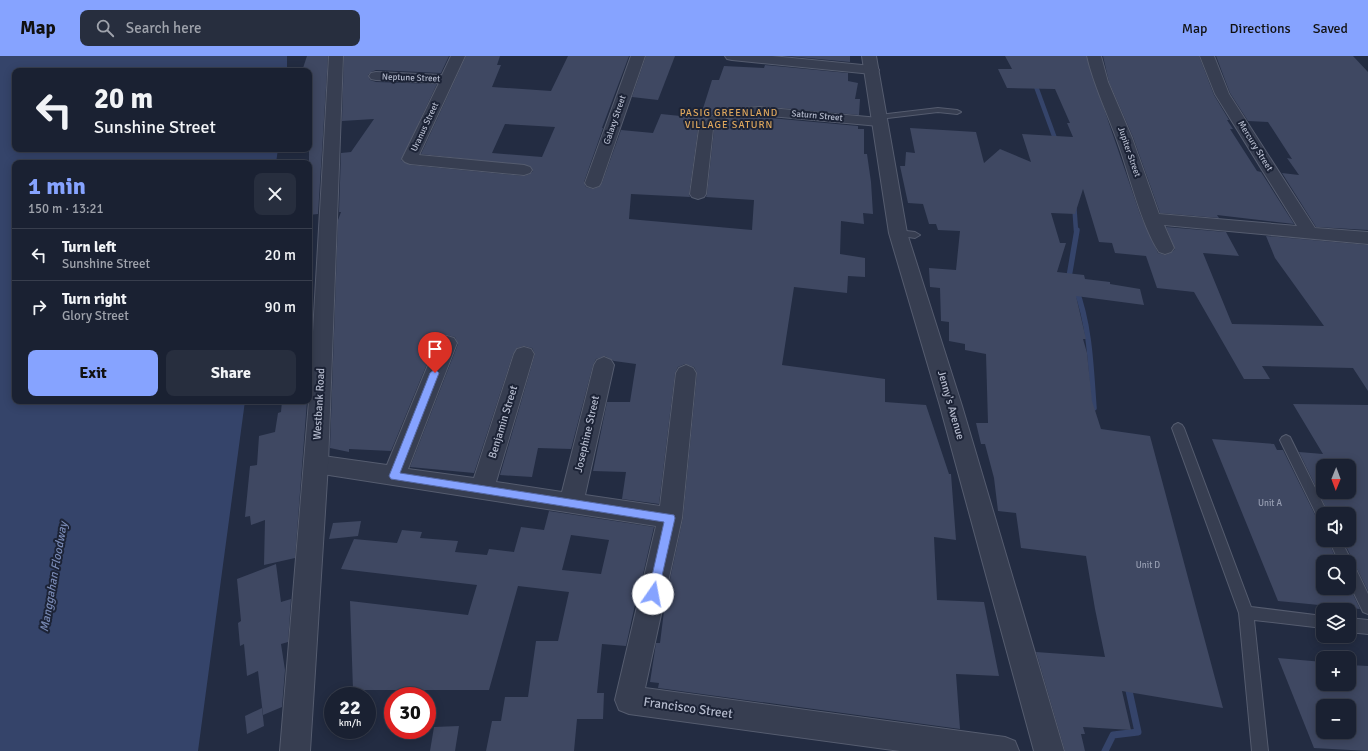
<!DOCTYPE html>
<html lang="en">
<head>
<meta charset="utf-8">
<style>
	:root { --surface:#1a2132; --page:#272e3e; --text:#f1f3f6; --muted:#9fa3ac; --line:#383e4d; --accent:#86a3ff }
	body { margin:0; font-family:Signika,sans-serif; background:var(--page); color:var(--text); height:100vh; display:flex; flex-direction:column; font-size:15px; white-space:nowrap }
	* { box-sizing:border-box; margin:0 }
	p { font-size:13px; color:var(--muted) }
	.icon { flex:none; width:22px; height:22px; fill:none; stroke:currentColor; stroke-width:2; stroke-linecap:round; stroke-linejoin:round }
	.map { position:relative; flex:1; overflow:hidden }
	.panel { position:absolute; left:12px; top:104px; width:300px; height:244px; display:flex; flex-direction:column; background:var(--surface); border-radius:8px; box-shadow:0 2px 10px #0003,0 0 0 1px var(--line) }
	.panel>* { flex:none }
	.top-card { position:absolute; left:12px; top:12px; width:300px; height:84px; border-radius:8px; box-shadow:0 2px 10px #0003,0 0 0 1px var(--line); background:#1a2132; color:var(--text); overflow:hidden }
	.needle { width:26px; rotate:181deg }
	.fabs { position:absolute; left:1316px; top:403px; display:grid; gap:8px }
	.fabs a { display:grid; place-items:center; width:40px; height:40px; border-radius:8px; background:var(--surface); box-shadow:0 2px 10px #0003,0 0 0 1px var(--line); font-size:20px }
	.speed { position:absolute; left:324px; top:631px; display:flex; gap:8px; font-size:20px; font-weight:700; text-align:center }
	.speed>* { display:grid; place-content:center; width:52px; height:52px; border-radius:50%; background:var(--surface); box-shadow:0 2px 10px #0003,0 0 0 1px var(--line); line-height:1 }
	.speed small { font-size:10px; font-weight:400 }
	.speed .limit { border:6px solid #d22; background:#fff; color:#111 }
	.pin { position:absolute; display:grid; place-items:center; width:34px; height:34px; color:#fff; margin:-41px -17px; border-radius:50% 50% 50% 0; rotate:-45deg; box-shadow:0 0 4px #0007 }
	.pin .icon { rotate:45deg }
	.me { position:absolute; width:44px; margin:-22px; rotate:12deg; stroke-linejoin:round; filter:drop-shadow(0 0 3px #0008) }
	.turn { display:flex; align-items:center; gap:14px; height:84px; padding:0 16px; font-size:18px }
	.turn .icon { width:52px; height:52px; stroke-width:2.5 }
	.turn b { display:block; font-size:28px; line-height:34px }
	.round { display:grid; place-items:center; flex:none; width:42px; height:42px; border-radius:8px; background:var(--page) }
	.headline { display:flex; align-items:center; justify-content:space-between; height:68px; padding:0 16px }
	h1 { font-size:24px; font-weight:700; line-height:30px; color:var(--accent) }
	.primary-button { display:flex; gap:8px; margin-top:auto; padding:8px 16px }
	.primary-button a { flex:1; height:46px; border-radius:8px; background:var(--accent); color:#111; font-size:16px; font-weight:700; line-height:46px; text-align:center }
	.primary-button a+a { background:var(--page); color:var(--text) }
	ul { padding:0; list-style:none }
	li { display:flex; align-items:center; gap:12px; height:52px; padding:0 16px; border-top:1px solid var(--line) }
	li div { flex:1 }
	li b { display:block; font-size:15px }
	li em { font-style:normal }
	header { display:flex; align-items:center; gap:24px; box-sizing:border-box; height:56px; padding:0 20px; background:var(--accent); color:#111 }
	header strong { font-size:19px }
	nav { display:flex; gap:22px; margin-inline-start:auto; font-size:14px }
	.search { width:280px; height:36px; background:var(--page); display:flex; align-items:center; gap:10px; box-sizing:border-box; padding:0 14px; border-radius:8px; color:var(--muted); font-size:15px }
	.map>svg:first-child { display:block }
	.water { fill:#35446a }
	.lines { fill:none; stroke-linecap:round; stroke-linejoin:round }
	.stream-far2 { stroke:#35446a; stroke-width:4.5 }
	.stream-far1 { stroke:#35446a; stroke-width:5.5 }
	.stream { stroke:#35446a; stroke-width:7 }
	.building { fill:#3f4862; fill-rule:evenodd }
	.service-casing { stroke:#555c6f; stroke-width:2 }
	.minor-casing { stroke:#555c6f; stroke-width:2 }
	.tertiary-casing { stroke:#555c6f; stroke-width:2 }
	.service { fill:#373e51; fill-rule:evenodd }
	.minor { fill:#373e51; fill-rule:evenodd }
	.tertiary { fill:#373e51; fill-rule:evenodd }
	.route { fill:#86a3ff; stroke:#576aa6 }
	.labels { text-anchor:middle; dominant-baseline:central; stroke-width:4; stroke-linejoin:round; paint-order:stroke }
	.far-street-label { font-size:9px; fill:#b4bacc; stroke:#1c2336 }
	.number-label { font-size:9px; fill:#979eb2 }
	.far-neighbourhood-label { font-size:10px; letter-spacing:1px; fill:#dea75d; stroke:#1c2336 }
	.street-label { font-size:11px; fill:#b4bacc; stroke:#1c2336 }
	.water-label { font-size:12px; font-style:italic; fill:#798ab5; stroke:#1c2336 }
	.near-street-label { font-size:13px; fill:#b4bacc; stroke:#1c2336 }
</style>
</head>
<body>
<header>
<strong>Map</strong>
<div class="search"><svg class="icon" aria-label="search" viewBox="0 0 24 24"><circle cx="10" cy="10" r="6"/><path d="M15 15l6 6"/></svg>Search here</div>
<nav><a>Map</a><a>Directions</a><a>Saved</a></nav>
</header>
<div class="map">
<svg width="1368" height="695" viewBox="0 0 1368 695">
	<rect width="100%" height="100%" fill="#232c42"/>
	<!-- water -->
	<path class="water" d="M0,0H287V15H15V93H278L276,107H15V345H245L198,695H0Z"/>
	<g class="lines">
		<!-- stream-far2 -->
		<g class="stream-far2">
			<path d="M1034,25L1057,88"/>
			<path d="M1074,146L1076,175"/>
		</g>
		<!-- stream-far1 -->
		<g class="stream-far1">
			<path d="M1071,224L1069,221L1077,174"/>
			<path d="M1076,233C1090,270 1091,312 1094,352"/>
		</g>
		<!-- stream -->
		<path class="stream" d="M1105,695L1113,679L1138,676L1128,630"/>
	</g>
	<!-- building -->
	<g class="building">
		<path d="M307,0H328L318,158L309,159V15H302Z"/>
		<path d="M344,0H449L441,17L376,14L371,16L368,19L370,24L376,26L437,28L401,104L410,109L524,120L530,118L533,115L530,110L421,98L466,0H500L497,9H501L492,31L551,35L568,0H629L602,72H603L584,126L586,131L593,133L599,131L602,127L621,74L653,77L661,58L700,62L712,24H719L724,10L764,12L765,9L848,17V25L858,27L855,43H860L859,59L760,50L725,53L711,59L698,73L689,138L690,141L631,138L629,163L752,174L754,144L706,141L707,138L714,74L720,67L727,63L760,61L858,70V73H864V98H867L871,126L873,158L863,157L864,168L841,165L840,198L865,202V221L848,220L847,237L794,231L782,309L885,323V346L926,349L949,418H951L956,484L934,481L937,544L984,546L999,620L956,618L960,673L658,632L659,627L650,626L656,587H660L665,547L683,462L697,317L694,311L685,308L678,311L675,317L659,448L622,443L626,416L593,415L607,346H630L636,308L614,305L605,300L596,303L593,309L571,393L538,392L532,421L500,419L535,298L532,292L524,290L517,292L513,298L474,417L410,411L458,288L455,281L447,279L440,281L436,286L391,395L349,393V396L330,392L338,164L341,156H339L341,97L351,96L374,63L342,65ZM505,68L555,71L542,101L492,97Z"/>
		<path d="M646,0H675L658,44L632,41Z"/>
		<path d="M787,0H850V6Z"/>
		<path d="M1005,0H1086L1140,158L1158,197L1165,199L1171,197L1175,193L1166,171L1226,176L1239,200L1203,197L1232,268L1324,270L1275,202L1266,180L1368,189V335L1353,312L1262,310L1270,323H1244L1194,236L1157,232L1146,200L1115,197L1112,187L1099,186L1083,133L1075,158L1051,157L1060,187H1066L1057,216L1084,219L1085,223L1110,226V228L1140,233L1144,249L1076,240L1086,283H1083L1087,297L1092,345L1101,373L1150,380L1223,652L1122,635L1131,674L1083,671L1085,678H1081L1085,695H1065L1036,596L1105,601L1095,553L1086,500L1021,492L1016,457L998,455L994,422L985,388H981L976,367H988L986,298L965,294V288L949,285V266L941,265L940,232L930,231L929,212L956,214L960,175L938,174L936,168H929L923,148L908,147L900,110H905L906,96L915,97L910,72L976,76L984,107L1000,93L1031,106L1022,78L1073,81L1067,67H1070L1055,33L1007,32L998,13H1012Z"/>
		<path d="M1103,0H1199L1214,39L1229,64H1227L1233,73H1230L1257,115L1261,116L1294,168L1217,159L1219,162L1160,157L1133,81L1109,26Z"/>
		<path d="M1216,0H1353L1368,16V174L1316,171L1282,117L1299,119L1287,102L1292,103L1268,66L1248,65L1230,37Z"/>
		<path d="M313,243L309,319V257Z"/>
		<path d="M282,345H307L295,502L264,509L265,464L251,469L250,460L245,461L250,410L257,409L259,380L275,376L278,357L281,356Z"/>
		<path d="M1293,348L1368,349V535L1343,484H1349V458H1329L1299,396L1323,398ZM1323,410H1349V436H1323Z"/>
		<path d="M1212,383L1274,388L1277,394H1283L1318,465L1323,466V484H1328L1337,506H1323V532H1349V530L1360,553L1278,545Z"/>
		<path d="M549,455L654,471L637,544H636L626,590L602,588L597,637H604L603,663H577L574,695H486L492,665H501L505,641H528L536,585H558L569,536L518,530L489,634H353L350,545L468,559L477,529L341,513L354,483L397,487L402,474L422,476L420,482L458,485L455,496L487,499L489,493L514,496L521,471L544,474ZM571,479L609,484L601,518L562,514Z"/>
		<path d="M361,465L358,480L329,483L333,467Z"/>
		<path d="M276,508L281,546L291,543L288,586L281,588L285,614L282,651L263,659L258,615L247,620L244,588L240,590L238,567L241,565L237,523Z"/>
		<path d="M1278,602L1323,606V628H1349V609L1368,610V695L1314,692ZM1323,650H1349V676H1323Z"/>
		<path d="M262,652L264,670L247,678L245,660Z"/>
		<path d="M459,670L455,695H430L434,671Z"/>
	</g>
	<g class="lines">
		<!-- service casing -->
		<g class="service-casing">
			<g id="service">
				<path d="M938,52L957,54L961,56L957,58L938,56L879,63L875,61L879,59Z"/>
				<path d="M898,174L915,176L920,179L915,182L895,179V175Z"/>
				<path d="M1178,367L1182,369L1184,372L1251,551L1323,560V572L1254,564L1268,695H1252L1239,557L1172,372L1174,369Z"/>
				<path d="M1286,379L1290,381L1328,458H1323V465L1319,464L1280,384L1282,381Z"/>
				<path d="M1329,484H1341L1352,506V508L1354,509L1368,538V558L1363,556L1349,527V506H1339Z"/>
				<path d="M1349,562L1368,564V578L1349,576Z"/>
			</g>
		</g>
		<!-- minor casing -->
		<g class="minor-casing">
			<g id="minor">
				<path d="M451,0H465L419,99L524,109L530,111L532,114L530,117L524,119L410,108L405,106L402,103L439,27L376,24L371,23L369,20L371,17L376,16L442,19Z"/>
				<path d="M631,0H645L601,127L599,130L593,132L587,130L585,127Z"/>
				<path d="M725,0H772L872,10L877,11L879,14L877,17L872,18L732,4L727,3Z"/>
				<path d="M1087,0H1101L1108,26L1132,82L1159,158L1297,170L1215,38L1200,0H1214L1229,38L1315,172L1368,176V188L1164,169L1174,192L1171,196L1165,198L1159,196C1141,168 1130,120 1118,87C1108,58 1094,30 1087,0Z"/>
				<path d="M760,51L879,62L884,63L886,66L884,69L879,70L760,59L727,62L719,66L713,73L706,138L704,141L698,143L692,141L690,138L699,73C715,50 734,53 760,51Z"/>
				<path d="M447,280L454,282L457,287L408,413L474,422L514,298L517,293L524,291L531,293L534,298L496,426L562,436L594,309L597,304L604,301L611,304L614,309L585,439L660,450L676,317L679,312L686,309L693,312L696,317L682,462L645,632L1005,681L1015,685L1019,695H900L629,658L619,654L615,644L656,470L316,417L308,415L305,408L308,401L316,399L387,409L437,287L440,282Z"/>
			</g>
		</g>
		<!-- tertiary casing -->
		<g class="tertiary-casing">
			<g id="tertiary">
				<path d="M329,0H343L328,408L310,695H280L309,345Z"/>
				<path d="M862,0H876L907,177L962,350L1064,695H1034L940,350L889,177Z"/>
			</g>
		</g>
		<!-- service -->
		<use href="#service" class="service"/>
		<!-- minor -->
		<use href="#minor" class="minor"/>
		<!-- tertiary -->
		<use href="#tertiary" class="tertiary"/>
	</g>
	<!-- route -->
	<path class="route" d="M435,313L439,317L400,417L674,459L675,462L657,542L653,543L649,542L648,538L664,466L391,423L389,420L430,317Z"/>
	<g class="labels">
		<!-- far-street labels -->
		<g class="far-street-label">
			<text transform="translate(411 22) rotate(2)">Neptune Street</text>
			<text transform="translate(817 60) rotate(5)">Saturn Street</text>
			<text transform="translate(615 64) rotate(-71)">Galaxy Street</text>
			<text transform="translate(425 71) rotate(-65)">Uranus Street</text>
			<text transform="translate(1255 90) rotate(58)">Mercury Street</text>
			<text transform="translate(1129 96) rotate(71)">Jupiter Street</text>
		</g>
		<!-- number labels -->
		<g class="number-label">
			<text x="1270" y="447">Unit A</text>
			<text x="1148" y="509">Unit D</text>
		</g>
		<!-- far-neighbourhood labels -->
		<g class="far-neighbourhood-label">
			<text x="729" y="57">PASIG GREENLAND<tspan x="729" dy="12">VILLAGE SATURN</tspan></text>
		</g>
		<!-- street labels -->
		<g class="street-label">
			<text transform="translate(319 348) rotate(-87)">Westbank Road</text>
			<text transform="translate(951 349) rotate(74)">Jenny's Avenue</text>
			<text transform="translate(503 366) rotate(-73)">Benjamin Street</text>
			<text transform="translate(587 378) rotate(-77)">Josephine Street</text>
		</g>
		<!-- water labels -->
		<g class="water-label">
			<text transform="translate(54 521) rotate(-80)">Manggahan Floodway</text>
		</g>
		<!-- near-street labels -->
		<g class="near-street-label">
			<text transform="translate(688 652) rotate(8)">Francisco Street</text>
		</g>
	</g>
</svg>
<div class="fabs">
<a><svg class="needle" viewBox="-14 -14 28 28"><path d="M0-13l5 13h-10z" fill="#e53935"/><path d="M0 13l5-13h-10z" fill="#9fa3ac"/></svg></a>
<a><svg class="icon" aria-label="sound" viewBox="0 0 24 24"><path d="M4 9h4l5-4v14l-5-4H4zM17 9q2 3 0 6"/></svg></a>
<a><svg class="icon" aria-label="search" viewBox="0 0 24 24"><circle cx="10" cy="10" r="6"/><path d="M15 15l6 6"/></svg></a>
<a><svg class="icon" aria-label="layers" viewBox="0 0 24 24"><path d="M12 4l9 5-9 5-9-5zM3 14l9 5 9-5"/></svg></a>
<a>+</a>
<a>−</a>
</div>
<div class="speed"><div>22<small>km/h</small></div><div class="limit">30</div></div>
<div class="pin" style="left:435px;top:317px;background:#d93025"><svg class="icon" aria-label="arrive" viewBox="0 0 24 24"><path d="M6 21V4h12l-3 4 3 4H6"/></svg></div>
<svg class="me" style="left:653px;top:538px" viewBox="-20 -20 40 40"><circle r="19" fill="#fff"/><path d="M0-13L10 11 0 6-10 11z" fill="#86a3ff"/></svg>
<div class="top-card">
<div class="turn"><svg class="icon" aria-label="left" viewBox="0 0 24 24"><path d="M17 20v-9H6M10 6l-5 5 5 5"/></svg><div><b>20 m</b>Sunshine Street</div></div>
</div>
<section class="panel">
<div class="headline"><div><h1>1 min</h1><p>150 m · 13:21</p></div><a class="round"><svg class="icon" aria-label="close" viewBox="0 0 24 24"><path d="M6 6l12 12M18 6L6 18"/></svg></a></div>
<ul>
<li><svg class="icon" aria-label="left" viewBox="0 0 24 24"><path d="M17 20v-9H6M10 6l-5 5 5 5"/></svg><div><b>Turn left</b><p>Sunshine Street</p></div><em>20 m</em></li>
<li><svg class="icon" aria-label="right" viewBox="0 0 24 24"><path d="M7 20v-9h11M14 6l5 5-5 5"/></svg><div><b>Turn right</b><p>Glory Street</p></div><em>90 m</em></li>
</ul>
<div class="primary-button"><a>Exit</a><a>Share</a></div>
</section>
</div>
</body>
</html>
